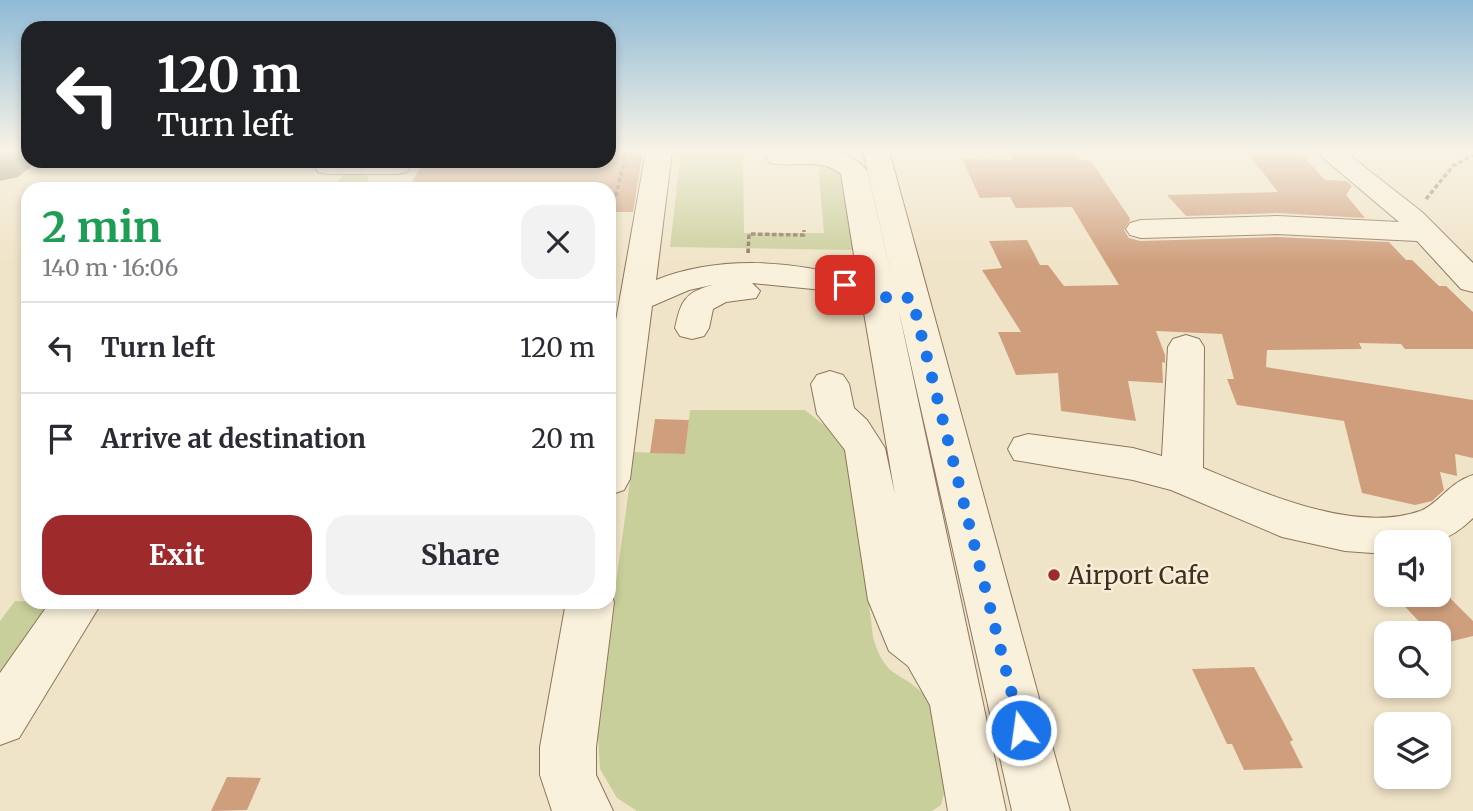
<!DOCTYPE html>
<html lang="en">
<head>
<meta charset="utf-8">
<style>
	:root { --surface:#fff; --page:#f2f2f3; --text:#2b2b33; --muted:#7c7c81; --line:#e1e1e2; --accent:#9e2a2b }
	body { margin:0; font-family:Merriweather,serif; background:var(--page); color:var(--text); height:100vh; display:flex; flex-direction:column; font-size:26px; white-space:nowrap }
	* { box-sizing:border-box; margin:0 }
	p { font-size:23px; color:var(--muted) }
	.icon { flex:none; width:38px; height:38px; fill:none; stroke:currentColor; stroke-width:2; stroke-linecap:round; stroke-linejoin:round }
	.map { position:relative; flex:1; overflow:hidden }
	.panel { position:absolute; left:21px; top:182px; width:595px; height:427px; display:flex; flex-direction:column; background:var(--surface); border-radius:21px; box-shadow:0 4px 10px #0003 }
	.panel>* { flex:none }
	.banner { position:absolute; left:21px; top:21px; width:595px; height:147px; border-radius:21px; box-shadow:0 4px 10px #0003; background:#202124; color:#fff; overflow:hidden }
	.fabs { position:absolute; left:1374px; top:530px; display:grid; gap:14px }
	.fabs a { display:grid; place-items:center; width:77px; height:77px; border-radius:14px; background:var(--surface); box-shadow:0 4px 10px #0003; font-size:35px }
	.pin { position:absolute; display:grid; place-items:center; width:60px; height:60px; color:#fff; margin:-30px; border-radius:14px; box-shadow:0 4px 10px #0006 }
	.me { position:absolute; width:77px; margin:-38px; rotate:346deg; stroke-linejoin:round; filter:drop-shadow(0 0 5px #0008) }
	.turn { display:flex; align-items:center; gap:24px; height:147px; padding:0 21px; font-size:32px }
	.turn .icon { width:91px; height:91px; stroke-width:2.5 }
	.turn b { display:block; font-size:49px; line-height:60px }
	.round { display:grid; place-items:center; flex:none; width:74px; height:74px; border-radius:21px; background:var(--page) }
	.headline { display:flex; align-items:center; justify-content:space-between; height:119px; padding:0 21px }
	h1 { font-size:42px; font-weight:700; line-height:52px; color:#1e9e55 }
	.action { display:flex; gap:14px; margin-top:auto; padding:14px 21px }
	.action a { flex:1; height:80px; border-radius:21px; background:var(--accent); color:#fff; font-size:28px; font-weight:700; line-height:80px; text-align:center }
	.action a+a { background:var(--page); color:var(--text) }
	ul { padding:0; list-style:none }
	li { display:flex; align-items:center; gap:21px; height:91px; padding:0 21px; border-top:2px solid var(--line) }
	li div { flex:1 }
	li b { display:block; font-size:26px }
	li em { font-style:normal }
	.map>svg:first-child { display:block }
	.green { fill:#c9cf9b }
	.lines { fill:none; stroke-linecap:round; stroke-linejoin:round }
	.taxiway { fill:#968974; fill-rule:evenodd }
	.building { fill:#cf9f7d }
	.minor-casing { stroke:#8d765c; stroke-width:2 }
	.path { stroke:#8d765c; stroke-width:3.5; stroke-dasharray:4.5 2.5; stroke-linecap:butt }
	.minor { fill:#faf1dc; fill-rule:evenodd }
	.route { stroke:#1a73e8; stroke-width:12; stroke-dasharray:0 21.6 }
	.poi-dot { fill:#9e2a2b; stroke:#f7eed8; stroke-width:2.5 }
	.labels { text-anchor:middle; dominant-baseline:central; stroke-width:5; stroke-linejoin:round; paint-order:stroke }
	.near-poi-label { font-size:24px; fill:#3d2e20; stroke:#f7eed8; text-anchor:start }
</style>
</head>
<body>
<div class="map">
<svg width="1473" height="811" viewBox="0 0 1473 811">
	<rect width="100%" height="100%" fill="#f0e4c8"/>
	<!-- green -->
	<g class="green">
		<path d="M681,151H743L744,233H824L818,164L840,171L854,250L670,247Z"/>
		<path d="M357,173L367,176L369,181L364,189H330L344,175Z"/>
		<path d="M690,410H805L839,437L850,453L873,637C886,684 905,669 928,700C940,716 947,758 947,778C946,787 943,797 941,805L932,811H637L617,798L600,769L597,721L634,452L685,454Z"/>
		<path d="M15,601L50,602L0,673V621Z"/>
	</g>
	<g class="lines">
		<!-- taxiway -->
		<path class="taxiway" d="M0,151H28V161H38L18,177L0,181Z"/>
	</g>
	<!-- building -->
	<g class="building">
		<path d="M609,151H643L633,212H609V189H408L424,161H609Z"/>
		<path d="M1008,151H1046L1048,154L1076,155L1081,160L1091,161L1129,217L1130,220L1124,230L1129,238L1140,241L1277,237L1389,242L1406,260H1412L1439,286H1446L1473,312V349H1405L1401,344L1359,343L1362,349L1267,350L1266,367L1473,400V458L1455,454L1457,476L1440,472L1444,490L1432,501L1415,505L1362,493L1344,421L1237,405L1227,379H1234L1222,334L1156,331L1165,355V363L1162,362L1163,383L1128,381L1136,421L1061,411L1058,373L1016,375L998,332H1021L982,270L1002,268L989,241L1027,240L1040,265H1048L1064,286L1119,285L1072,207L1016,208L1010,197L980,198L962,159L1013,160Z"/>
		<path d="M1246,151H1279L1281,154L1302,155L1325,180L1346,181L1352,186L1346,195L1365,218L1277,213L1186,216L1167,195L1278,192Z"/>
		<path d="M655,419L689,420L685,454L650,453Z"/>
		<path d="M1394,595H1447L1473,621V636L1441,644L1438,634H1431Z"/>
		<path d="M1254,667L1293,740L1290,742L1303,768L1244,770L1232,744H1227L1192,669Z"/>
		<path d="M227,777L261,778L247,810L211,811Z"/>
	</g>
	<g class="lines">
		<!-- minor casing -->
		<g class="minor-casing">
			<g id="minor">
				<path d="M646,151H672L656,280C719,255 794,260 858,280L841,174C821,157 793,168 770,163L766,157L772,151C803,151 847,142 868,172L894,287L863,151H889L1070,811H1012L898,307L1006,811H948L930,705L908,666L889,651L868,600L845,450L817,414L811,384L817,375L830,371L843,375L849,384L854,408L867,420L885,448L895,495L862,301L823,290L752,283L760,291L756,298L726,302L713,309L709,328L704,336L692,339L680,336L675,328C681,301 684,293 712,285L689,290L652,306L630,479L624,490L609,495V360Z"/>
				<path d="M1315,151H1344L1422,212L1473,263V292L1461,289L1417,241L1277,234L1141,238L1130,235L1126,229L1130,223L1141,220L1277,216L1399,222Z"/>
				<path d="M318,161H414L407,172L397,174H328L318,172L315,166Z"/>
				<path d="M1186,335L1199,339L1204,347L1203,468C1264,493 1354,534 1420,511C1439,504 1448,483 1473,475V518C1442,548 1427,542 1386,542V554L1345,551L1282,537L1171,490L1133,480L1014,460L1008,449L1014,438L1028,434L1133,448L1162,456L1168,347L1173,339Z"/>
				<path d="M609,591L614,602L596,747V775L613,811H552L540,775V747L566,602H609Z"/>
				<path d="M50,602H102L19,738L0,745V673Z"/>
			</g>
		</g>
		<!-- path -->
		<g class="path">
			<path d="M616,196L626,151"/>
			<path d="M1426,199L1453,166L1473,155"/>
			<path d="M748,253L749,234L804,235V230"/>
		</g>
		<!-- minor -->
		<use href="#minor" class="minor"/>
	</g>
	<!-- sky -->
	<linearGradient id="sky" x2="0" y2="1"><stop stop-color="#8fbad6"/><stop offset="0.57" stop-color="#f8f3e6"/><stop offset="1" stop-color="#f8f3e6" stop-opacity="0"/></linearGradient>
	<rect width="1473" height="264" fill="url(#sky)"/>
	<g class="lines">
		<!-- route -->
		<path class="route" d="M845,285L877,297L912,298L1021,730"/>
	</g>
	<!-- markers -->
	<circle class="poi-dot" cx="1054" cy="575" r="7"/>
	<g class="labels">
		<!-- near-poi labels -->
		<g class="near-poi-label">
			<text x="1068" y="575">Airport Cafe</text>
		</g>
	</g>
</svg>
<div class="fabs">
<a><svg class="icon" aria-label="sound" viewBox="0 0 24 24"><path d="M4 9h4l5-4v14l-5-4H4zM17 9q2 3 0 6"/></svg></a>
<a><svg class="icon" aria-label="search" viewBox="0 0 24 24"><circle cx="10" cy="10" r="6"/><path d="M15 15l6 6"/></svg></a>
<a><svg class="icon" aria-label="layers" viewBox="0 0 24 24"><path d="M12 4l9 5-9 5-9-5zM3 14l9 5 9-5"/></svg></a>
</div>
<div class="pin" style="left:845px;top:285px;background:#d93025"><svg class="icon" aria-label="arrive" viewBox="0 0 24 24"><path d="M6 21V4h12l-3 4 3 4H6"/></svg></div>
<svg class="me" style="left:1021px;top:730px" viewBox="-20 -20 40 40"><circle r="17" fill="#1a73e8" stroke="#fff" stroke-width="3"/><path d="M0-11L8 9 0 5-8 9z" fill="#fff"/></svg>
<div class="banner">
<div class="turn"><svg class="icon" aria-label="left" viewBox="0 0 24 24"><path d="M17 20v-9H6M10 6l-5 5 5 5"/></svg><div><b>120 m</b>Turn left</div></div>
</div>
<section class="panel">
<div class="headline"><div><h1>2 min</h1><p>140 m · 16:06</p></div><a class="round"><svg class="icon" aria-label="close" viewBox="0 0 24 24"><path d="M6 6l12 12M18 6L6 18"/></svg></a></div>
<ul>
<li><svg class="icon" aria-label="left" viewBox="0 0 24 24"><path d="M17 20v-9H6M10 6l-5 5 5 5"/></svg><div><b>Turn left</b></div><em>120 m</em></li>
<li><svg class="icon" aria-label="arrive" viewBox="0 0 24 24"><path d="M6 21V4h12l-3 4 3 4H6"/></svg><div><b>Arrive at destination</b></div><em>20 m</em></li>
</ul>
<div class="action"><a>Exit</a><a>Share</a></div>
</section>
</div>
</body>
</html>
